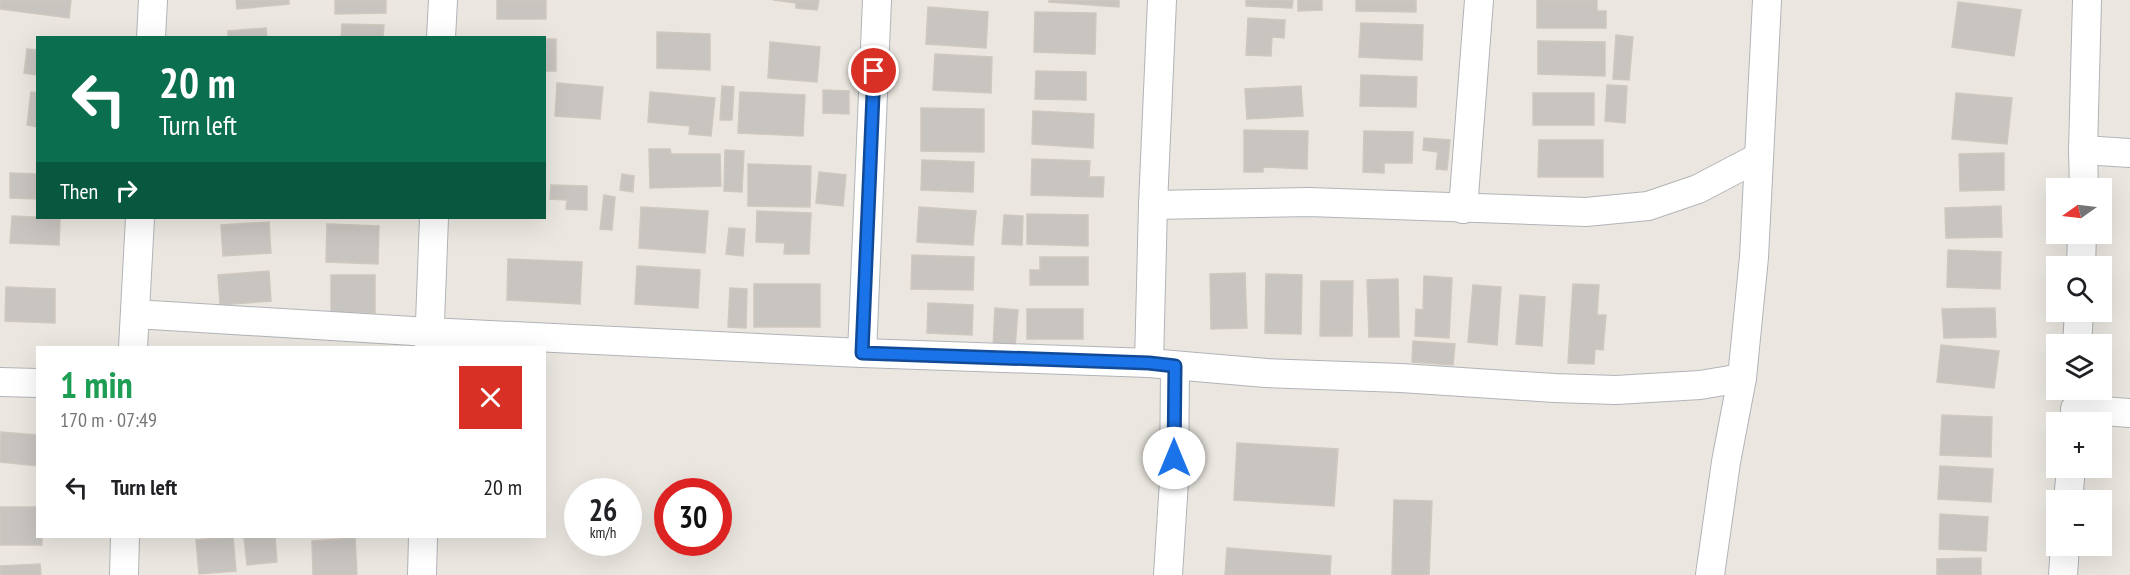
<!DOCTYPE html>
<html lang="en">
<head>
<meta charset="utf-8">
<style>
	:root { --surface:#fff; --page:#f2f2f2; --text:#202124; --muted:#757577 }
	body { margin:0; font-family:"PT Sans Narrow",sans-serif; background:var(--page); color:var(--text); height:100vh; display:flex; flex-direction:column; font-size:22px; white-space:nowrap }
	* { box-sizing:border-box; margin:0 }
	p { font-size:20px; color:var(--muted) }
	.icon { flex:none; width:33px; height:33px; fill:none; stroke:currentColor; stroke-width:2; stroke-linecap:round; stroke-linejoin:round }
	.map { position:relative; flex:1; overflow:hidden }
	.panel { position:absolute; left:36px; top:346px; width:510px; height:192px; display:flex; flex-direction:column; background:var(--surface); border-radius:0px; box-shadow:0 6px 24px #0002 }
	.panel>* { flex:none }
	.top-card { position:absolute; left:36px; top:36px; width:510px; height:183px; border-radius:0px; box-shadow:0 6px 24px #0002; background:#0b6e4f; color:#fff; overflow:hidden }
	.needle { width:39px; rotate:256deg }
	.controls { position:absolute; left:2046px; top:178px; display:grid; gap:12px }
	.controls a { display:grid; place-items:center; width:66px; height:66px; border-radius:0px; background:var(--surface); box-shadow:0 6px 24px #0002; font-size:30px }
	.speed { position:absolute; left:564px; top:478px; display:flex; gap:12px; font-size:30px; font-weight:700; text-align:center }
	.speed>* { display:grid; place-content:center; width:78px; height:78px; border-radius:50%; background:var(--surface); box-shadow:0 6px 24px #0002; line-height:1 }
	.speed small { font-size:15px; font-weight:400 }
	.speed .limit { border:9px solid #d22; background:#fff; color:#111 }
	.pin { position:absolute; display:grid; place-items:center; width:51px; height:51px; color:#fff; margin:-26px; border:3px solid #fff; border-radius:50%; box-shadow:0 2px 6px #0007 }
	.me { position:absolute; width:66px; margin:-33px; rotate:0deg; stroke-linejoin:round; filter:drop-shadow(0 0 4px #0008) }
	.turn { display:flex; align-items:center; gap:21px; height:126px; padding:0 24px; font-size:27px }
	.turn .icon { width:78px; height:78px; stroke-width:2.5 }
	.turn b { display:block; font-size:42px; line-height:51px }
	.then { display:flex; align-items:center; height:57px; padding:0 24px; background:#0003; gap:12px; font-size:22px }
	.round { display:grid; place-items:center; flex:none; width:63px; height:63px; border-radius:0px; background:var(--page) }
	.overview { display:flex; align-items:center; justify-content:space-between; height:102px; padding:0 24px }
	h1 { font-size:36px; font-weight:600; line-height:45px; color:#1e9e55 }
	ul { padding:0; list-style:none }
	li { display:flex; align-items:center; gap:18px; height:78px; padding:0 24px }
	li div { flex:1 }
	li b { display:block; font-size:22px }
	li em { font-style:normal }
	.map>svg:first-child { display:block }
	.building { fill:#c8c4c0; stroke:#cfc8bf; stroke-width:1.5 }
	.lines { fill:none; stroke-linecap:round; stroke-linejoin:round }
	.minor-casing { stroke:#b1b4b7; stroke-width:30 }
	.minor { stroke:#fff; stroke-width:28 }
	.route-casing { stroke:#114b97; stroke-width:15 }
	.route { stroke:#1a73e8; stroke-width:10 }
</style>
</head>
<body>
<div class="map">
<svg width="2130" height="575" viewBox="0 0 2130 575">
	<rect width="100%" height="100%" fill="#ebe7e0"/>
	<!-- building -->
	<g class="building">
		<path d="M0,0H71L69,18L0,9Z"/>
		<path d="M236,0H289V4L237,9Z"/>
		<path d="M335,0H386V13L335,14Z"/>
		<rect x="497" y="0" width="49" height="19"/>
		<path d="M773,0H819L817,10L796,8V3Z"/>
		<path d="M1049,0H1119V7L1049,2Z"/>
		<path d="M1246,0H1293L1292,8L1246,6Z"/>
		<path d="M1298,0H1322V10L1298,11Z"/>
		<path d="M1356,0H1416V12L1356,11Z"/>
		<path d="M1537,0H1597V11H1606V28H1537Z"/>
		<path d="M1958,2L2021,10L2014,56L1952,47Z"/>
		<path d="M928,7L988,12L986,48L926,44Z"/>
		<path d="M1035,12L1096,13L1095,54L1034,52Z"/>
		<path d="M1248,18L1285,20L1284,38L1272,37L1271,56L1246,55Z"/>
		<path d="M1361,23L1423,25L1422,60L1359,57Z"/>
		<path d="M342,24L384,25L383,38H341Z"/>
		<path d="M266,28L267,38H228V31Z"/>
		<path d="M657,32L710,34V70L657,68Z"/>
		<path d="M1616,35L1633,37L1629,80L1613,79Z"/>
		<rect x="544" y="39" width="12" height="32"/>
		<path d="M1538,41L1605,42V76L1538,74Z"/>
		<path d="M770,42L820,47L817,82L768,78Z"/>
		<path d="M27,49L38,50V75L24,73Z"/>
		<path d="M935,54L992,57L991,93L933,90Z"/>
		<path d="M1036,71L1086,72V100L1035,99Z"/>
		<path d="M1361,75L1417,77L1416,107L1360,106Z"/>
		<path d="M557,83L603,87L600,119L555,116Z"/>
		<path d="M1607,85L1627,86L1625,123L1605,121Z"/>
		<path d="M722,86L734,87L732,120H720Z"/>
		<path d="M1301,86L1303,116L1247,119L1245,89Z"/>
		<path d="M823,90L849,91V114L823,113Z"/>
		<path d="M31,92L38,93V127L27,125Z"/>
		<path d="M650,92L715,98L711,136L689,134L690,126L648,122Z"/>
		<path d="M740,92L805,95L803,136L738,133Z"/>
		<rect x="1533" y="93" width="61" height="32"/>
		<path d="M1956,93L2012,98L2007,144L1952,139Z"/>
		<path d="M921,108L984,109V152L921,151Z"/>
		<path d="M1033,111L1094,114L1093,148L1032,144Z"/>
		<path d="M1244,130L1308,131L1307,169L1263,167V172H1244Z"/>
		<path d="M1364,131L1413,132L1412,163H1384V173L1363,172Z"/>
		<path d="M1424,138L1450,140L1447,170L1436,169L1438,152L1423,150Z"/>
		<path d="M1539,140H1603V177H1538Z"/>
		<path d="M649,149H670L671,154H720L721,186L650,188Z"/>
		<path d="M725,150L744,151L742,192L724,191Z"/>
		<path d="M2004,153V190L1960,191L1959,154Z"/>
		<path d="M1032,159L1090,161L1089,177H1104L1103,197L1031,195Z"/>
		<path d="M922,160L974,162L973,192L921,190Z"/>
		<path d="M748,164L811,166L810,207L748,206Z"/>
		<path d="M819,172L846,175L843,206L816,203Z"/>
		<path d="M10,173L38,174V199L10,198Z"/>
		<path d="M622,174L634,176L633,192L620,190Z"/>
		<path d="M551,185L587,186V210L566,209L567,200L550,199Z"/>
		<path d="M604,195L615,197L612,230L600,229Z"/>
		<path d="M2001,206L2002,237L1946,238L1945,208Z"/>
		<path d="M641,207L708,211L705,253L639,248Z"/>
		<path d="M919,207L976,211L973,245L917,242Z"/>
		<path d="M757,211L811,213L809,254H784L785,243L756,242Z"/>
		<path d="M1027,214L1088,215V246L1027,244Z"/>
		<path d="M1004,215L1023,216L1022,245L1002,244Z"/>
		<path d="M12,216L60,218L59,245L10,243Z"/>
		<path d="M269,222L271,253L223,256L221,225Z"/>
		<path d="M327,224L379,226L378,264L326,262Z"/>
		<path d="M729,228L745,229L743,256L726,254Z"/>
		<path d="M1948,250L2001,252L2000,289L1947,287Z"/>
		<path d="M912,255L974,257L973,290L911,289Z"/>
		<path d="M1040,257H1088V285H1030V270H1040Z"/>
		<path d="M508,259L582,262L580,304L507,300Z"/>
		<path d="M637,266L700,270L698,308L635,304Z"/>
		<path d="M269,271L271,301L220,305L218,275Z"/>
		<path d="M1245,273L1247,328L1211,329L1210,274Z"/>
		<path d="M1266,274L1302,275L1301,334L1265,333Z"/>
		<rect x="331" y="275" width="44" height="38"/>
		<path d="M1424,276L1452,278L1449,338L1415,336L1416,309L1423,310Z"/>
		<path d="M1398,279L1399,337H1369L1367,280Z"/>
		<path d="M1321,281H1353L1352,336H1320Z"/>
		<rect x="754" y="284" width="66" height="43"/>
		<path d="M1573,284L1599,285L1597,315H1606L1603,350L1595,349L1594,364L1568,363Z"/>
		<path d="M1473,285L1501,287L1497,345L1468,342Z"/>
		<path d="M6,287L55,289V323L5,321Z"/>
		<path d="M730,288L747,289L746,328L728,327Z"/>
		<path d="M1520,295L1545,297L1542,346L1516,344Z"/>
		<path d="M928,303L973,305L972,335L927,333Z"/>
		<path d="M995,308L1018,310L1015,348L993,347Z"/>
		<path d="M1995,308L1996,337L1944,338L1942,309Z"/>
		<rect x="1027" y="309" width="56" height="30"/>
		<path d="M1413,341L1455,344L1453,365L1412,362Z"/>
		<path d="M1941,345L1999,351L1994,388L1937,382Z"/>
		<path d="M1942,415L1992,417L1991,457L1940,455Z"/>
		<path d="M1,432L38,435V466L0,462Z"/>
		<path d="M1237,443L1338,449L1334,506L1234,500Z"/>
		<path d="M1940,466L1993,469L1991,502L1938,499Z"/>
		<path d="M1394,500L1432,501L1429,575H1392Z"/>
		<path d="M0,507H38V537H42V545H0Z"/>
		<path d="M1940,514L1988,517L1986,551L1939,549Z"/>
		<path d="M233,537L236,571L199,574L196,540Z"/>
		<path d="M244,537H275L277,562L247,565Z"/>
		<path d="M355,538L357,575H313L312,541Z"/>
		<path d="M1227,548L1331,556L1330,575H1225Z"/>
		<path d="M1981,558V575H1937V559Z"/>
		<path d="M40,564L41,575H0V566Z"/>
	</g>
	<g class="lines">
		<!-- minor casing -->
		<g class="minor-casing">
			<g id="minor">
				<path d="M151,38L153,0"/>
				<path d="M441,38L443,0"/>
				<path d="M2083,150L2130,153"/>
				<path d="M2084,189L2083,150L2087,0"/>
				<path d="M1153,205L1309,202L1586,212L1648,206L1698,189L1759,157"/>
				<path d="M1463,209L1479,0"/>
				<path d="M2081,267L2082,234"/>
				<path d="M135,314L429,332L862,353L1149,363L1266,373L1401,378L1554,388L1616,390L1700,385L1742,378"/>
				<path d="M2077,345L2079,312"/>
				<path d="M133,348L140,218"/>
				<path d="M429,348L434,218"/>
				<path d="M862,353L877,0"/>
				<path d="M1149,363L1153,205L1162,0"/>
				<path d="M0,382L38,383"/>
				<path d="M2075,409L2130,413"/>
				<path d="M2068,501L2071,468"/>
				<path d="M124,575L125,537"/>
				<path d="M422,575L423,537"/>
				<path d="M1168,575L1174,481L1175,367"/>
				<path d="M1710,575L1726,462L1742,378L1754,257L1767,0"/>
				<path d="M2063,575L2065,546"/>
			</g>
		</g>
		<!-- minor -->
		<use href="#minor" class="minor"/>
	</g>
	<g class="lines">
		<!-- route casing -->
		<g class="route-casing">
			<path id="route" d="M874,71L862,353L1149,363L1175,366L1174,458"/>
		</g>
		<!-- route -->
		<use href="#route" class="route"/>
	</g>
</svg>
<div class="controls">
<a><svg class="needle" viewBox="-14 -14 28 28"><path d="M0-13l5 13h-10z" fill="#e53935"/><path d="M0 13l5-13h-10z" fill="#757577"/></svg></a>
<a><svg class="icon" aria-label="search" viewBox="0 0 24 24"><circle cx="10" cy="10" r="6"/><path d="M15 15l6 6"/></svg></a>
<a><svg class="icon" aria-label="layers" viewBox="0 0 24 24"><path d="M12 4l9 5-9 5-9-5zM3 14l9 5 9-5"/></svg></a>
<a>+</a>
<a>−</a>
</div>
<div class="speed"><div>26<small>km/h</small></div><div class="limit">30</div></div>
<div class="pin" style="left:874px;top:71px;background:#d93025"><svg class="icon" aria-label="arrive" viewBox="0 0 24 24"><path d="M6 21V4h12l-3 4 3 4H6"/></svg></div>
<svg class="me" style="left:1174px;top:458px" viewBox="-20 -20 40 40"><circle r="19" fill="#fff"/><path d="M0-13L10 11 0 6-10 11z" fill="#1a73e8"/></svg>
<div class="top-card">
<div class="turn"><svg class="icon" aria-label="left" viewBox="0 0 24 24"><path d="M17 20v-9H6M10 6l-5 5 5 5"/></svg><div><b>20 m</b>Turn left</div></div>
<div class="then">Then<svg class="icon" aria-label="right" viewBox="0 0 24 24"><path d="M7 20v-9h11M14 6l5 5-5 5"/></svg></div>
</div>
<section class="panel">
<div class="overview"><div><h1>1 min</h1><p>170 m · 07:49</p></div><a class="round" style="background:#d93025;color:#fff"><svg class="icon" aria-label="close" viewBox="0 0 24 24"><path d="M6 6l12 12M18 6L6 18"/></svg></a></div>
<ul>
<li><svg class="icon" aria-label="left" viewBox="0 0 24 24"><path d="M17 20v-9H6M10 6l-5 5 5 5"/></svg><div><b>Turn left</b></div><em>20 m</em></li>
</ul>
</section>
</div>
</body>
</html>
